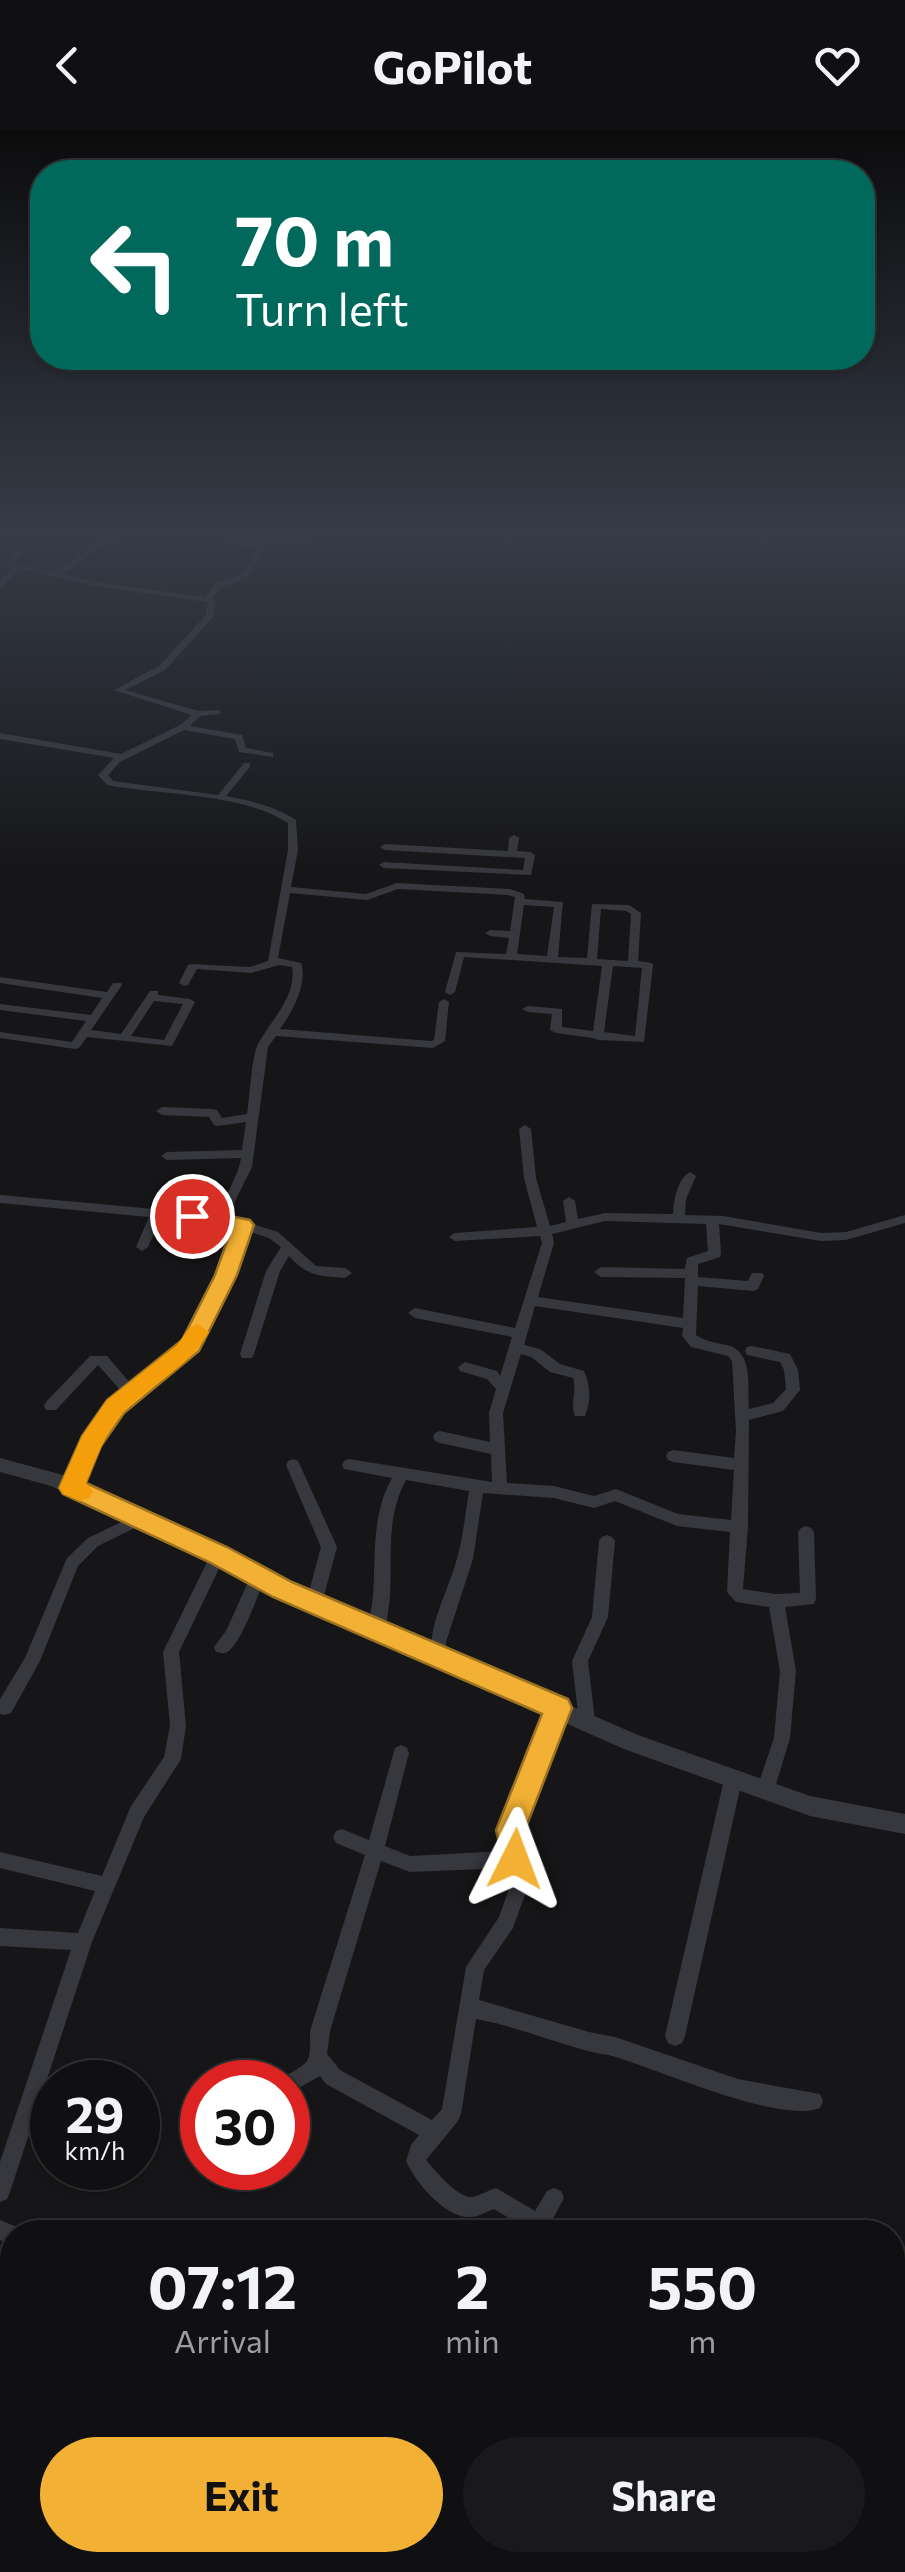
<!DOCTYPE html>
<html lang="en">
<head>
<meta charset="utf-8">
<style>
	:root { --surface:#101012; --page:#19191b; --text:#f1f3f6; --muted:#9c9d9f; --line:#303032; --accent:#f2b134 }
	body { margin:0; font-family:Commissioner,sans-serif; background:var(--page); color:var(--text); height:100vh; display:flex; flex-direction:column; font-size:38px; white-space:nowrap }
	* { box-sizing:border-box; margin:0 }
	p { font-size:32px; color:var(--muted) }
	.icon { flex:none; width:55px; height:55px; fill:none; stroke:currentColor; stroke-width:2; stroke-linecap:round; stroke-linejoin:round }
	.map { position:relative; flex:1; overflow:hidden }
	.panel { position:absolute; left:0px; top:2090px; width:905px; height:352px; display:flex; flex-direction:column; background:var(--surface); border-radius:40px 40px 0 0; box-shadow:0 2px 8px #0004,0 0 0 2px var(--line) }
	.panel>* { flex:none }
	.guide { position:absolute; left:30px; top:30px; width:845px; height:210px; border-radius:40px; box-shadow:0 2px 8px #0004,0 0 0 2px var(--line); background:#00695c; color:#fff; overflow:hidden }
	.speed { position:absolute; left:30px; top:1930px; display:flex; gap:20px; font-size:50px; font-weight:700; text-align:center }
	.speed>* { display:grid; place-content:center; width:130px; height:130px; border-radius:50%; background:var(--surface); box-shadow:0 2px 8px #0004,0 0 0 2px var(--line); line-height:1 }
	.speed small { font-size:25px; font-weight:400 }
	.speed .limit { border:15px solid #d22; background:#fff; color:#111 }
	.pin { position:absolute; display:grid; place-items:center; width:85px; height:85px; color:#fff; margin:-42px; border:5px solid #fff; border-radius:50%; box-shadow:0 2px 10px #0007 }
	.me { position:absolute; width:110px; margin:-55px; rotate:3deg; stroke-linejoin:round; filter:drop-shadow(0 0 8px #0008) }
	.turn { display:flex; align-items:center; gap:35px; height:210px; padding:0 40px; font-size:45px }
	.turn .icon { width:130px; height:130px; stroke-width:2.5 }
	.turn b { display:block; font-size:70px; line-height:85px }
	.eta { display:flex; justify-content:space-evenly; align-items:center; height:170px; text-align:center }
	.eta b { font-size:60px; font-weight:700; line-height:70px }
	.button { display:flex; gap:20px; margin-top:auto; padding:20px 40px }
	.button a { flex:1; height:115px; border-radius:60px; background:var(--accent); color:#111; font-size:40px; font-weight:700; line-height:115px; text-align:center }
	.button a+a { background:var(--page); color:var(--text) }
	header { display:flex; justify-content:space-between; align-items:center; height:130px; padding:0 40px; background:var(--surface); font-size:45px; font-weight:700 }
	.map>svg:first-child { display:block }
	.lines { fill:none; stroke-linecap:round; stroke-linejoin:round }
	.minor { fill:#37383d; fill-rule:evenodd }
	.tertiary { fill:#37383d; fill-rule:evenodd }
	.route { fill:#f2b134; stroke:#9d7322; stroke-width:2.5 }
	.slow { fill:#f59e0b }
</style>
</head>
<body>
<header><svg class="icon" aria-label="back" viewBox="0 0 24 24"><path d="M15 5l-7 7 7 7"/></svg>GoPilot<svg class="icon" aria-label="heart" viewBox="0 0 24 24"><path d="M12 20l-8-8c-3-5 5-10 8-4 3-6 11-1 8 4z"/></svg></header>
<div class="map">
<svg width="905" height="2442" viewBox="0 0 905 2442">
	<rect width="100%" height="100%" fill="#161618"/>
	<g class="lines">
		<!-- minor -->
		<g class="minor">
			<path d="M112,403H121L62,444L101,453L205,467L216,453L242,444L256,418L233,414L228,403H236L239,410L258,415L264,408L311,403L306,409L267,412L248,447L222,457L212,468L216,470L213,487L165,540L125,560L198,581L220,580V584L200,586L190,596L242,605L246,618L273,623V627L239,622L235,609L184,600L120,632L108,645L113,651L218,665L244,633H250V637L226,666C251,671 275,676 296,690L298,720L291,757L366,764L397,753L510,759L524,764L525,769L563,772L558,827L587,828L592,774L629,775L641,783L638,831L652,833L653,835L644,912L598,910L593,908L556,903L550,900L552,884L528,882L522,879L528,876L562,879V897L593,901L602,836L464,827L455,862L450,865L445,862L456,822L506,824L509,808L490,806L485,803L490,800L510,801L515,767L508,765L398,759L367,770L290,763L278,828L301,833C308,854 292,882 280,899L431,911L434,910L439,872L444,869L449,872L445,911L433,918L276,906L268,917L252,1037L235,1071L233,1088L278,1102L316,1136L345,1138L352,1143L345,1148C319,1146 307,1146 289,1126L280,1141L254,1224L252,1228H242L240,1224L266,1141L281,1117L269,1108L247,1101L233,1145L196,1219L125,1275L96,1314L79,1358L77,1362H67L65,1358L85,1308L115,1267L122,1262L98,1235L56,1280H46L44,1276L46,1272L90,1226H107L131,1254L186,1212L219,1145L236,1097L226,1094L161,1088L148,1117L142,1121L136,1117L149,1087L0,1073V1065L220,1085C224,1065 238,1048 241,1028L167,1030L161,1026L167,1022L242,1020L246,992L218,996L214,995L209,987L162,985L156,981L162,977L213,979L217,980L222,988L247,984C250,967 251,928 258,914C270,891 297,867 292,837L279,835L251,843L197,839L188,855L184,856L179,853L188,835L192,834L250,837L268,831L288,720V693C243,663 161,665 107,655L98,645L114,628L0,609V603L121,624L180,595L192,585L114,560L159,536L206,485L208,472L101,457L23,439L16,443L0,458V451L12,439L7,433L19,417L26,419L15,433L18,436L22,435L54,442ZM524,775L554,777L547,826L517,824ZM601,779L626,781L631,784L628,831L597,829ZM613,836L642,838L635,906L604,902Z"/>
			<path d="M514,705L519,708L517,721L530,722L535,725L531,745L384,738L379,735L384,732L523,740L525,728L385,720L380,717L385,714L508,721L509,708Z"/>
			<path d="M0,847L107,862L113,853H121L122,855L91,900L121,904L150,861H158V865L190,869L195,872L172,916L87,907L79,918L75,919L0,908V902L72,912L86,891L0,880V874L91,885L102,868L0,853ZM154,871L183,874L164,910L131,906Z"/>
			<path d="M525,995L531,999L536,1048L550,1096L566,1092L563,1071L569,1067L575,1071L578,1089L605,1083L673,1084C674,1070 677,1049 690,1042L696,1046L686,1069L685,1085L723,1086L821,1103L846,1102L905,1085V1093L846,1110L821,1111L719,1094L721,1124L720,1127L698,1134V1147L748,1151L752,1143H762L764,1146L758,1159L753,1161L698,1156L696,1205C705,1211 715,1213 727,1215C754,1222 747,1256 749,1279L773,1273L786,1259L784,1240L780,1232L747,1225L745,1221L747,1217L752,1216L790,1224L798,1240L800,1260L783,1281L749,1290L748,1397L743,1459L776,1464L800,1463L798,1402L801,1398L806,1396L811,1398L814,1402L816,1469L814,1474L785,1477L796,1541L790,1608L774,1661L771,1667L765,1669L759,1667L756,1661L774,1608L780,1541L769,1477L736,1472L727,1462L730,1402L677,1396L615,1371L594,1378L554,1368L483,1363L473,1429L446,1512L447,1527L445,1532L439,1534L433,1532C424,1504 448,1461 456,1432C463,1410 465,1385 469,1361L406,1350C378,1402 401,1455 382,1506L376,1508L370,1506C367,1494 372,1479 373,1466C376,1425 371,1386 392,1348L344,1339L342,1335L344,1331L349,1329L492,1352L491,1324L440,1313L435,1311L433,1307L435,1303L440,1301L490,1312L489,1283L496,1259L487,1249L460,1241L458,1237L465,1232L497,1241L500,1246L512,1207L415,1188L408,1183L415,1178L515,1198L542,1113L540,1106L455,1111L449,1107L455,1103L537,1097L524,1048L519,999ZM605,1091L706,1094L708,1121L687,1128L685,1139L601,1137L594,1142L601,1147L685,1148L683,1188L538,1167L554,1113L552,1104ZM535,1176L683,1198L682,1206L691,1217L728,1226L732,1231L736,1302L734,1328L673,1320L668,1322L666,1326L668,1330L673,1332L734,1340L731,1390L678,1384L616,1359L594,1366L554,1356L507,1353L503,1283L521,1224L531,1227L550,1242L573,1248C577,1261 570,1274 575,1286H585C591,1271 591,1256 584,1241L560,1234L540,1219L524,1215Z"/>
			<path d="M293,1329L298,1331L300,1335L337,1417L322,1473L320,1478L314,1480L308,1478L306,1473L321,1417L286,1335L288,1331Z"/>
			<path d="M138,1384L143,1386L146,1390L143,1394L98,1416L78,1436L40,1531L11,1583L5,1585L0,1584V1569L25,1528L67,1428L88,1408Z"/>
			<path d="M607,1405L612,1407L615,1411L608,1487L588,1531L595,1591L593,1596L587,1598L581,1596L579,1591L572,1531L592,1487L599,1411L602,1407Z"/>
			<path d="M218,1418L223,1420L226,1424L179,1522L186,1596L181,1629L144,1687L92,1812L10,2062L7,2069L0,2072V2032L71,1820L0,1816V1798L78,1803L95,1761L0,1738V1722L102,1746L131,1676L164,1627L170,1596L163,1522L213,1420Z"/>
			<path d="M258,1440L263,1441L266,1446C259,1461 240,1519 225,1523C222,1524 219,1522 216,1522L214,1517L226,1501L253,1441Z"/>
			<path d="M559,1571L565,1573L567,1578L519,1700L527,1759L513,1798L484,1840L479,1870L589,1902L615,1907L738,1949L820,1964L823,1971L820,1978C781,1994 661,1941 619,1928C609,1924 598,1924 588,1921C550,1911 515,1896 476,1889L461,1984L458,1991L426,2030C435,2040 457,2068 472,2067C479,2066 489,2060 496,2058L535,2081L547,2061L554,2058L561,2061L564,2068L546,2102H532L494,2079C487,2081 479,2087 471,2087C446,2089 415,2052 406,2031L411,2015L419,2005L326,1954L320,1946L288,1964V1952H279C285,1944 304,1938 308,1929C311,1924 310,1908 310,1901L365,1725L336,1713L333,1707L336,1701L342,1699L369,1710L395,1618L401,1615L407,1618L409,1623L385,1716L410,1726L504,1721L501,1700L551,1578L553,1573ZM381,1731L410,1742L506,1738L509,1759L499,1787L466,1837L442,1979L432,1990L340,1940L327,1924L330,1901Z"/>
			<path d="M733,1642L739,1644L742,1650L685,1906L682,1913L675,1916L668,1913L665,1906L724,1650L727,1644Z"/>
			<path d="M0,2090L19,2098L21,2102H12V2115L0,2110Z"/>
			<path d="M254,2430H355L365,2434L369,2442H268L258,2438Z"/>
			<path d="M415,2430H439L438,2442H414Z"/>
			<path d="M503,2430H527L526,2442H502Z"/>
			<rect x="590" y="2430" width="24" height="12"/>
			<path d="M683,2430H707L706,2442H682Z"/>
			<rect x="772" y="2430" width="24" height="12"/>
			<path d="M863,2430H887L888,2442H864Z"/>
		</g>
		<!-- tertiary -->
		<path class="tertiary" d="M0,1328L63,1345L225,1418L289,1453L638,1605L810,1666L905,1684V1704L810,1686L624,1619L275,1465L211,1430L51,1356L0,1342Z"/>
	</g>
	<!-- sky -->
	<linearGradient id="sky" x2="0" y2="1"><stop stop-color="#0c0c0d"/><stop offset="0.54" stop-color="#363c48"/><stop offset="1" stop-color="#363c48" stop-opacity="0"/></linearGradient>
	<rect width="905" height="745" fill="url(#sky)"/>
	<!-- route -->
	<path class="route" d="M192,1079L250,1090L254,1095L237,1145L199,1221L124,1283L101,1316L86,1353L227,1417L292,1452L568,1569L572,1578L525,1700L530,1729L526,1739L515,1743L505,1739L496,1700L542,1584L273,1467L209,1432L63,1364L59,1358L82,1306L107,1270L182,1210L215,1145L231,1100L184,1091L181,1086Z"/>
	<!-- slow -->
	<path class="slow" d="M198,1194L209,1202C188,1239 151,1253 123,1283C105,1303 96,1329 86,1353L93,1361L89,1368L80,1371L63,1364L59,1358L82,1306L107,1270L177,1215L190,1197Z"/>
</svg>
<div class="speed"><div>29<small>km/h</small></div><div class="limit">30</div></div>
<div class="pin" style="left:192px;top:1086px;background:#d93025"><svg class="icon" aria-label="arrive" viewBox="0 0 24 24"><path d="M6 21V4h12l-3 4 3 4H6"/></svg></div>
<svg class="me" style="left:515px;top:1729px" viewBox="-20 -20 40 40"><path d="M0-17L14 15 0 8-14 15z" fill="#f2b134" stroke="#fff" stroke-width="4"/></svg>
<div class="guide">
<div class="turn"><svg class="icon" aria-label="left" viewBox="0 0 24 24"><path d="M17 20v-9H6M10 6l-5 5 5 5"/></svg><div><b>70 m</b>Turn left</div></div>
</div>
<section class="panel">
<div class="eta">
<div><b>07:12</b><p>Arrival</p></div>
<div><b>2</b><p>min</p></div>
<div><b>550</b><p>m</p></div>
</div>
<div class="button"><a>Exit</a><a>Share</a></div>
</section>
</div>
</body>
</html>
